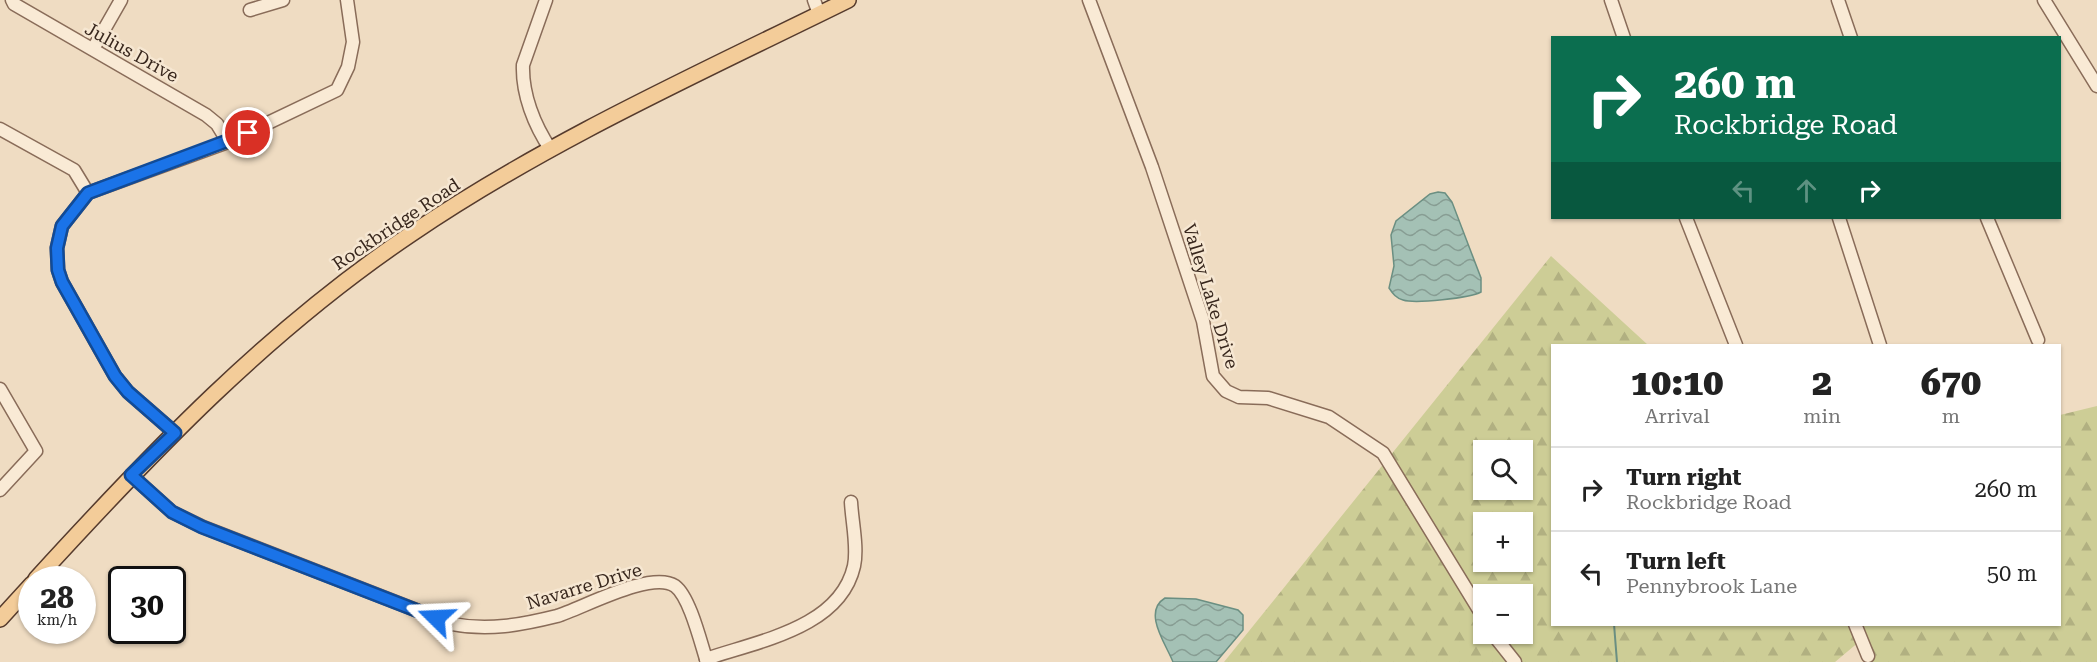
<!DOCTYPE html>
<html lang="en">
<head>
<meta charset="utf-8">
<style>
	:root { --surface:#fff; --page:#f2f2f2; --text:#222; --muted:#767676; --line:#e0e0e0 }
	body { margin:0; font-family:"Roboto Serif",serif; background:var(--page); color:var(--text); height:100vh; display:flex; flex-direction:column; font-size:22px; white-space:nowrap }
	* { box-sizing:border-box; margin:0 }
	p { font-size:20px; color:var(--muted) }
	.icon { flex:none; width:33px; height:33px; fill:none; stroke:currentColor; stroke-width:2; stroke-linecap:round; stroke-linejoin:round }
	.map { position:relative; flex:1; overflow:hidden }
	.side { position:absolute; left:1551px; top:344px; width:510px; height:282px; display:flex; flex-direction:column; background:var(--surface); border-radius:0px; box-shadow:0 2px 4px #0004 }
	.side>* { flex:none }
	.guide { position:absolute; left:1551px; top:36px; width:510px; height:183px; border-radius:0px; box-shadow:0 2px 4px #0004; background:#0b6e4f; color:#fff; overflow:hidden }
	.tools { position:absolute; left:1473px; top:440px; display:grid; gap:12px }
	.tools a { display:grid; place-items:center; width:60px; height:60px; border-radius:0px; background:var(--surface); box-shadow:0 2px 4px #0004; font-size:30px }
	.speed { position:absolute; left:18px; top:566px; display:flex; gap:12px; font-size:30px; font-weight:700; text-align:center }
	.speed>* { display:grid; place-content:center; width:78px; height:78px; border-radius:50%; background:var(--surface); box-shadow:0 2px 4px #0004; line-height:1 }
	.speed small { font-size:15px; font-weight:400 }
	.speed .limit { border:3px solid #111; border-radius:9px; background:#fff; color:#111 }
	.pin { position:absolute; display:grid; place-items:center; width:51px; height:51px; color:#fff; margin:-26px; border:3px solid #fff; border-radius:50%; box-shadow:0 2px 6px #0007 }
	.me { position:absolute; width:66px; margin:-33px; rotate:291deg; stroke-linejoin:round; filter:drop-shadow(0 0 4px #0008) }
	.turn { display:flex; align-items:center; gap:21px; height:126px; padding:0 24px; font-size:27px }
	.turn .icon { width:78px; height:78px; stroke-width:2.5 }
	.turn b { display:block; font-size:42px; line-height:51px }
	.lanes { display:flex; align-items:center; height:57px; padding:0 24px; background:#0003; justify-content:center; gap:30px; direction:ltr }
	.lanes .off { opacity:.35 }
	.eta { display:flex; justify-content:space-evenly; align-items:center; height:102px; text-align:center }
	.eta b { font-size:36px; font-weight:800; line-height:42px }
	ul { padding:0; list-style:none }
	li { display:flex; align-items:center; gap:18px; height:84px; padding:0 24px; border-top:2px solid var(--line) }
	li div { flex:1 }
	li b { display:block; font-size:22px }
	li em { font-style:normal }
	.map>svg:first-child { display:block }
	.forest { fill:url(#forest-firs); fill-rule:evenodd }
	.water { fill:url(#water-waves); stroke:#6b8f82; stroke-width:1.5 }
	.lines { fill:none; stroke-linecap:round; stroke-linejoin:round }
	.stream { stroke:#6b8f82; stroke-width:2 }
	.minor-casing { stroke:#896c59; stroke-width:15 }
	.major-casing { stroke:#563b2d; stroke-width:18 }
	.minor { stroke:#f9ead5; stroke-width:12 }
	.major { stroke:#f3cc99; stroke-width:15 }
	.route-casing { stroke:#114b97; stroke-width:15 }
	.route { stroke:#1a73e8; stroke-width:10 }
	.labels { text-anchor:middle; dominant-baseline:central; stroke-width:5; stroke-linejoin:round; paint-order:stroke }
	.street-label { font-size:18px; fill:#38271d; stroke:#f6e7d2 }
</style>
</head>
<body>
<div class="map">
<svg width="2097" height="662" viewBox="0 0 2097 662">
	<defs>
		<pattern id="forest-firs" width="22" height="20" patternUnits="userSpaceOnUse" patternTransform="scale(1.5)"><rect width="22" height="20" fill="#cdcd96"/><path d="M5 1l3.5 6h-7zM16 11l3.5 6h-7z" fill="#b1b081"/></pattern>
		<pattern id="water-waves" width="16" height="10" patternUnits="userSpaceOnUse" patternTransform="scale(1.5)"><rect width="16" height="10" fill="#a4c1b5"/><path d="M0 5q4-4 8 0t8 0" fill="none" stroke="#879d93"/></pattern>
	</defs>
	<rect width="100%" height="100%" fill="#efdcc2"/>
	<!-- forest -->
	<path class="forest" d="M1551,256L1648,345H1552V624H2060V415L2097,406V662H1867L1860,641L1835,662H1224ZM1484,450H1522V489H1484ZM1484,522H1522V561H1484ZM1484,594H1522V633H1484Z"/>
	<!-- water -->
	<g class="water">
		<path d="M1438,192L1445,193L1452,202L1481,278V292C1470,298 1415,304 1403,300C1396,298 1393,294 1389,288L1394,266L1391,235L1396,221L1430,194Z"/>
		<path d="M1165,598L1196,599L1238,610L1243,615V630L1216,662H1173C1166,644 1142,612 1165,598Z"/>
	</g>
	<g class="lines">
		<!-- stream -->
		<path class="stream" d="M1614,624L1617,662"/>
		<!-- minor casing -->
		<g class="minor-casing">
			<g id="minor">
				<path d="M12,0L14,4L206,115L217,124L228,142"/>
				<path d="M546,0L523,65C522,94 534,125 551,150"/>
				<path d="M814,0L819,14"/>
				<path d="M1089,0L1152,167L1203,321L1213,376L1226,391L1239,397L1268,398L1329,417L1383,453L1484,618"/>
				<path d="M1611,0L1624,38"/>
				<path d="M1838,0L1851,38"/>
				<path d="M2044,0L2097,86"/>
				<path d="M250,10L283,0"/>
				<path d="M93,49L121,0"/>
				<path d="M0,129L74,170L88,193"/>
				<path d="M1686,218L1736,345"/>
				<path d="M1839,218L1880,345"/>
				<path d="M1987,218L2038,340"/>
				<path d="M0,389L36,451L0,490"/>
				<path d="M175,433L128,392L115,376L62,282L58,270L57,248L62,226L88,193L228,142L337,90L348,67L353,42L347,0"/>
				<path d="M131,475L172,512L203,527L452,624C488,631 521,625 557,616C583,608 651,570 675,586C690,597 701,644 707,662"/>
				<path d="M1855,624L1868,656"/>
				<path d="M1492,633L1515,662"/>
				<path d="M706,659C758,641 840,628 854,566C858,547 852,522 851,502"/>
			</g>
		</g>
		<!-- major casing -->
		<g class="major-casing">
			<g id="major">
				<path d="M36,579C153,451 267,331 411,234C548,141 700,73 848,0"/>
				<path d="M0,619L32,584"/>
			</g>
		</g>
		<!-- minor -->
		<use href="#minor" class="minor"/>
		<!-- major -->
		<use href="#major" class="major"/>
	</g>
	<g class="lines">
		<!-- route casing -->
		<g class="route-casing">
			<path id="route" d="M248,133L88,193L62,226L57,248L58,270L62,282L115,376L128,392L175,433L131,475L172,512L202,527L436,618"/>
		</g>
		<!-- route -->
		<use href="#route" class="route"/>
	</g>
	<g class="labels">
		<!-- street labels -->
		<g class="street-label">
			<text transform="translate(132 52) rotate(29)">Julius Drive</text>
			<text transform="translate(396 224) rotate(-34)">Rockbridge Road</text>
			<text transform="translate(1211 296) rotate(73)">Valley Lake Drive</text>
			<text transform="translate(584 586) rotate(-17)">Navarre Drive</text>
		</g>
	</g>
</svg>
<div class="tools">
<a><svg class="icon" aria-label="search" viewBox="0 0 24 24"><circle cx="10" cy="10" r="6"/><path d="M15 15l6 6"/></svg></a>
<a>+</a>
<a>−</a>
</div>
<div class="speed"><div>28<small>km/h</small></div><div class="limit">30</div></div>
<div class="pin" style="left:248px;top:133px;background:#d93025"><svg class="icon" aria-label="arrive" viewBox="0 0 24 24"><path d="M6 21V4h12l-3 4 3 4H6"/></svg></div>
<svg class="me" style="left:436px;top:618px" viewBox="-20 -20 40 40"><path d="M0-17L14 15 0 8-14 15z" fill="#1a73e8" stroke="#fff" stroke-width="4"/></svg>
<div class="guide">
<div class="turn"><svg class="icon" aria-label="right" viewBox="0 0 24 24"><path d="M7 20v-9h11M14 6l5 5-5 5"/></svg><div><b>260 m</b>Rockbridge Road</div></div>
<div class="lanes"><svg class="icon off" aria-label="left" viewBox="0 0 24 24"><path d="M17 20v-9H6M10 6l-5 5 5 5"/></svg><svg class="icon off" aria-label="ahead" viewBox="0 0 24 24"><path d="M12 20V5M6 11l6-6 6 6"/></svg><svg class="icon" aria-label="right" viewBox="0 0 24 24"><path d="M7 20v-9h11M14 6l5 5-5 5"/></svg></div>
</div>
<section class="side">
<div class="eta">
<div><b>10:10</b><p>Arrival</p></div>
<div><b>2</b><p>min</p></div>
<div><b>670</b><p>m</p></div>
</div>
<ul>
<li><svg class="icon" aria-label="right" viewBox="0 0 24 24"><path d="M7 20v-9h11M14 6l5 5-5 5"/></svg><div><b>Turn right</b><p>Rockbridge Road</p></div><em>260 m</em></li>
<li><svg class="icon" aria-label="left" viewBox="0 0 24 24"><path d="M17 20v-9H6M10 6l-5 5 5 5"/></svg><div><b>Turn left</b><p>Pennybrook Lane</p></div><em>50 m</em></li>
</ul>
</section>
</div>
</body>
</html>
